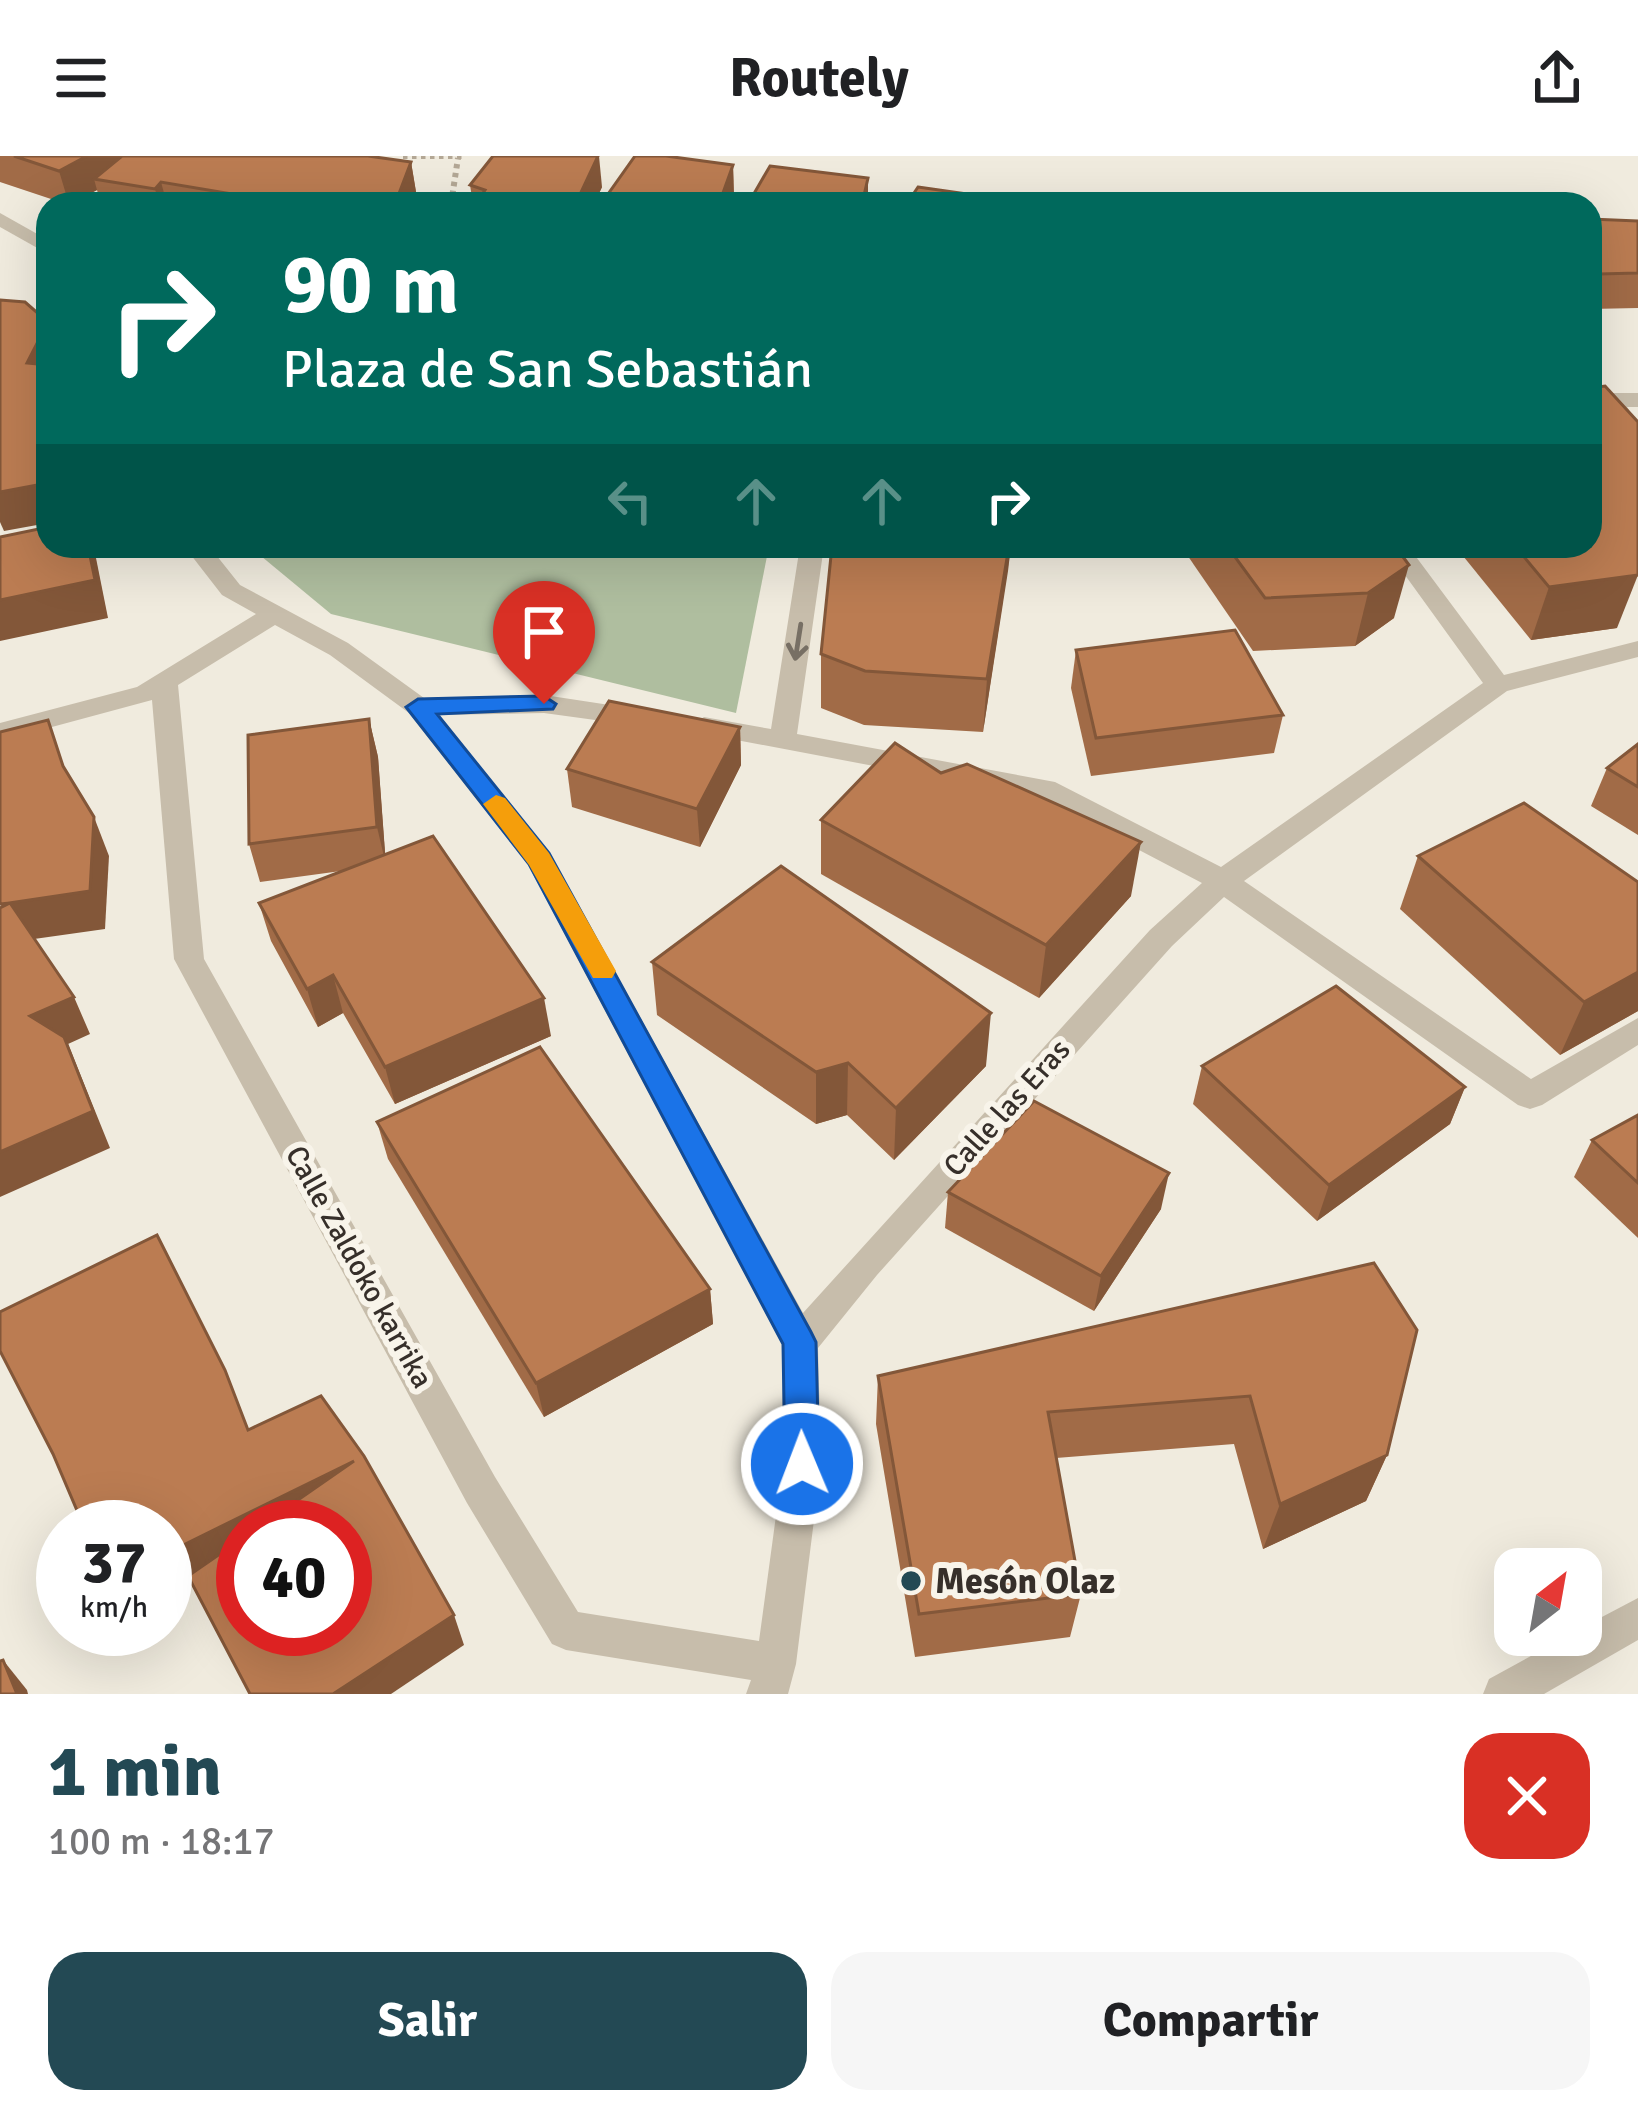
<!DOCTYPE html>
<html lang="es">
<head>
<meta charset="utf-8">
<style>
	:root { --surface:#fff; --page:#f6f6f6; --text:#202124; --muted:#757577; --accent:#234954 }
	body { margin:0; font-family:Signika,sans-serif; background:var(--page); color:var(--text); height:100vh; display:flex; flex-direction:column; font-size:45px; white-space:nowrap }
	* { box-sizing:border-box; margin:0 }
	p { font-size:39px; color:var(--muted) }
	.icon { flex:none; width:66px; height:66px; fill:none; stroke:currentColor; stroke-width:2; stroke-linecap:round; stroke-linejoin:round }
	.map { position:relative; height:1538px; overflow:hidden }
	.sheet { display:flex; flex-direction:column; background:var(--surface); flex:1 }
	.sheet>* { flex:none }
	.banner { position:absolute; left:36px; top:36px; width:1566px; height:366px; border-radius:36px; box-shadow:0 12px 48px #0002; background:#00695c; color:#fff; overflow:hidden }
	.needle { width:78px; rotate:31deg }
	.controls { position:absolute; left:1494px; top:1392px; display:grid; gap:24px }
	.controls a { display:grid; place-items:center; width:108px; height:108px; border-radius:24px; background:var(--surface); box-shadow:0 12px 48px #0002; font-size:60px }
	.speed { position:absolute; left:36px; top:1344px; display:flex; gap:24px; font-size:60px; font-weight:700; text-align:center }
	.speed>* { display:grid; place-content:center; width:156px; height:156px; border-radius:50%; background:var(--surface); box-shadow:0 12px 48px #0002; line-height:1 }
	.speed small { font-size:30px; font-weight:400 }
	.speed .limit { border:18px solid #d22; background:#fff; color:#111 }
	.pin { position:absolute; display:grid; place-items:center; width:102px; height:102px; color:#fff; margin:-123px -51px; border-radius:50% 50% 50% 0; rotate:-45deg; box-shadow:0 0 12px #0007 }
	.pin .icon { rotate:45deg }
	.me { position:absolute; width:132px; margin:-66px; rotate:359deg; stroke-linejoin:round; filter:drop-shadow(0 0 9px #0008) }
	.turn { display:flex; align-items:center; gap:42px; height:252px; padding:0 48px; font-size:54px }
	.turn .icon { width:156px; height:156px; stroke-width:2.5 }
	.turn b { display:block; font-size:84px; line-height:102px }
	.lanes { display:flex; align-items:center; height:114px; padding:0 48px; background:#0003; justify-content:center; gap:60px; direction:ltr }
	.lanes .off { opacity:.35 }
	.round { display:grid; place-items:center; flex:none; width:126px; height:126px; border-radius:36px; background:var(--page) }
	.overview { display:flex; align-items:center; justify-content:space-between; height:204px; padding:0 48px }
	h1 { font-size:72px; font-weight:800; line-height:90px; color:var(--accent) }
	.primary-button { display:flex; gap:24px; margin-top:auto; padding:24px 48px }
	.primary-button a { flex:1; height:138px; border-radius:36px; background:var(--accent); color:#fff; font-size:48px; font-weight:800; line-height:138px; text-align:center }
	.primary-button a+a { background:var(--page); color:var(--text) }
	header { display:flex; justify-content:space-between; align-items:center; height:156px; padding:0 48px; background:var(--surface); font-size:54px; font-weight:800 }
	.map>svg:first-child { display:block }
	.green { fill:#afbe9f }
	.lines { fill:none; stroke-linecap:round; stroke-linejoin:round }
	.path { stroke:#b3a795; stroke-width:6; stroke-dasharray:4.5 4.5; stroke-linecap:butt }
	.minor { fill:#c7bdab; fill-rule:evenodd }
	.wall { fill:#a16b47 }
	.shaded-wall { fill:#835739 }
	.building { fill:#bb7c52; stroke:#835739; stroke-width:3 }
	.oneway { stroke:#776f64 }
	.route { fill:#1a73e8; stroke:#114b97; stroke-width:3 }
	.slow { fill:#f59e0b }
	.poi-dot { fill:#234954; stroke:#f8f4ea; stroke-width:4.5 }
	.labels { text-anchor:middle; dominant-baseline:central; stroke-width:12; stroke-linejoin:round; paint-order:stroke }
	.street-label { font-size:30px; fill:#362f2a; stroke:#f8f4ea }
	.near-poi-label { font-size:36px; font-weight:bold; fill:#362f2a; stroke:#f8f4ea; text-anchor:start }
</style>
</head>
<body>
<header><svg class="icon" aria-label="menu" viewBox="0 0 24 24"><path d="M4 6h16M4 12h16M4 18h16"/></svg>Routely<svg class="icon" aria-label="share" viewBox="0 0 24 24"><path d="M12 15V3M7 8l5-5 5 5M5 13v7h14v-7"/></svg></header>
<div class="map">
<svg width="1638" height="1538" viewBox="0 0 1638 1538">
	<rect width="100%" height="100%" fill="#f0ebde"/>
	<!-- green -->
	<path class="green" d="M249,390H769L736,557L331,458Z"/>
	<g class="lines">
		<!-- path -->
		<g class="path">
			<path d="M403,0H462"/>
			<path d="M451,48L458,2"/>
		</g>
		<!-- minor -->
		<g class="minor">
			<path d="M0,57L48,84V98L0,71Z"/>
			<path d="M1612,237H1638V251H1627L1638,268V293L1630,291L1601,244Z"/>
			<path d="M184,390H209L240,429L348,487L424,542L544,539L649,555L652,561L639,570L544,557L439,559L549,696L803,1157L1150,774L1202,727L1038,641L694,576L690,570L704,561L771,573L800,390H824L797,578L1055,626L1221,711L1483,527L1384,390H1408L1504,519L1638,485V501L1507,535L1244,725L1531,923L1638,862V889L1542,949L1530,953L1518,949L1224,741L1172,790L877,1119L818,1192L821,1308L796,1508L788,1538H746L751,1524L566,1494L552,1488L467,1347L174,803L152,544L0,585V567L137,531L256,458L222,439ZM275,469L330,499L409,557L528,709L782,1188L783,1308L759,1485L578,1456L495,1321L204,803L178,529Z"/>
			<path d="M1638,1442V1484L1544,1538H1483L1489,1523L1569,1479H1581V1472Z"/>
		</g>
	</g>
	<!-- wall -->
	<g class="wall">
		<path d="M0,0H368L411,6L418,48H101L97,34L71,48H66L0,26Z"/>
		<path d="M733,9L734,43L732,48H607L606,41Z"/>
		<path d="M470,29L602,31L594,48H473Z"/>
		<path d="M910,43L1037,48H910Z"/>
		<path d="M1590,63L1638,65V152L1590,153Z"/>
		<path d="M832,390H1011L983,576L864,569L821,552V498Z"/>
		<path d="M1181,390H1395L1394,462L1355,490L1253,495Z"/>
		<path d="M1455,390H1590L1617,472L1531,484Z"/>
		<path d="M1076,494L1283,559L1274,597L1091,620L1071,532Z"/>
		<path d="M369,563L378,601L385,698L551,880L395,948L343,857L318,871L271,785L259,747L341,715L260,726L249,688Z"/>
		<path d="M740,571L741,609L700,691L572,651L567,613Z"/>
		<path d="M1638,588V679L1591,650L1607,612Z"/>
		<path d="M941,617L1131,740L1039,842L821,718V664Z"/>
		<path d="M1418,700L1638,855L1560,899L1400,753Z"/>
		<path d="M652,806L986,910L894,1004L847,959L816,968L657,859Z"/>
		<path d="M1202,910L1465,931L1450,968L1317,1065L1193,948Z"/>
		<path d="M1638,959V1082L1574,1021L1592,984Z"/>
		<path d="M377,966L710,1133L713,1168L544,1261L388,1003Z"/>
		<path d="M948,1036L1161,1053L1094,1155L945,1072Z"/>
		<path d="M1374,1107L1387,1299L1366,1345L1263,1393L1234,1288L1056,1302L1081,1438L1070,1481L915,1501L876,1268L878,1220Z"/>
	</g>
	<!-- shaded-wall -->
	<g class="shaded-wall">
		<path d="M78,0H131L94,23L97,34L69,48L59,15Z"/>
		<path d="M598,0H599L602,31L594,48H577V45Z"/>
		<path d="M411,6L418,48H395Z"/>
		<path d="M733,9L734,43L732,48H719Z"/>
		<path d="M868,22V48H862Z"/>
		<path d="M161,26L167,48H159L155,33Z"/>
		<path d="M48,167V226L27,207Z"/>
		<path d="M48,327V367L4,375L0,366V336Z"/>
		<path d="M88,390H92L96,402L108,462L0,485V444Z"/>
		<path d="M1009,390H1011L1008,415L983,576L987,523Z"/>
		<path d="M1409,409L1394,462L1355,490L1368,437Z"/>
		<path d="M1638,419L1617,472L1531,484L1549,431Z"/>
		<path d="M369,563L378,601L386,709L377,671Z"/>
		<path d="M740,571L741,609L700,691L697,653Z"/>
		<path d="M94,661L109,700L105,773L27,784L10,747Z"/>
		<path d="M1141,686L1131,740L1039,842L1046,789Z"/>
		<path d="M1638,816V855L1560,899L1584,846Z"/>
		<path d="M333,819L343,857L318,871L307,833Z"/>
		<path d="M74,841L90,878L68,888L110,992L0,1041V996L30,860Z"/>
		<path d="M544,842L551,880L395,948L385,911Z"/>
		<path d="M991,857L986,910L894,1004L896,952Z"/>
		<path d="M848,907L847,959L816,968V916Z"/>
		<path d="M1465,931L1450,968L1317,1065L1329,1029Z"/>
		<path d="M1169,1017L1161,1053L1094,1155L1101,1120Z"/>
		<path d="M710,1133L713,1168L544,1261L536,1227Z"/>
		<path d="M1387,1299L1366,1345L1263,1393L1280,1348Z"/>
		<path d="M354,1305L300,1371H243V1400L165,1439V1398Z"/>
		<path d="M454,1459L464,1489L391,1538H333Z"/>
		<path d="M3,1504L27,1534L28,1538H17Z"/>
	</g>
	<!-- building -->
	<g class="building">
		<path d="M14,0H87L59,15Z"/>
		<path d="M122,0H368L411,6L395,48H215L226,37L161,26L155,33L94,23Z"/>
		<path d="M493,0H598L577,45L555,41L550,48H476L485,34L470,29Z"/>
		<path d="M635,0H666L733,9L719,48H621L622,46L606,41Z"/>
		<path d="M770,10L868,22L862,48H748Z"/>
		<path d="M918,31L1037,48H944L910,43Z"/>
		<path d="M1590,63L1638,65V117L1599,118L1590,100Z"/>
		<path d="M0,144L25,146L48,166L27,207L48,209V327L0,336Z"/>
		<path d="M1605,230L1638,266V419L1549,431L1515,390H1590V232Z"/>
		<path d="M48,371V390H88L95,424L0,444V381Z"/>
		<path d="M832,390H1009L987,523L865,515L821,498Z"/>
		<path d="M1227,390H1395L1409,409L1368,437L1265,442Z"/>
		<path d="M1235,474L1283,559L1096,582L1076,494Z"/>
		<path d="M609,545L740,571L697,653L567,613Z"/>
		<path d="M369,563L377,671L249,688L248,579Z"/>
		<path d="M48,564L63,610L94,661L90,735L10,747L74,841L30,860L64,881L93,955L0,996V752L10,747L0,748V576Z"/>
		<path d="M895,587L941,617L967,608L1141,686L1046,789L821,664Z"/>
		<path d="M1638,588V631L1607,612Z"/>
		<path d="M1524,647L1638,726V816L1584,846L1418,700Z"/>
		<path d="M433,680L544,842L385,911L333,819L307,833L259,747Z"/>
		<path d="M781,710L991,857L896,952L848,907L816,916L652,806Z"/>
		<path d="M1336,830L1465,931L1329,1029L1202,910Z"/>
		<path d="M540,891L710,1133L536,1227L377,966Z"/>
		<path d="M1034,945L1169,1017L1101,1120L948,1036Z"/>
		<path d="M1638,959V1027L1592,984Z"/>
		<path d="M157,1079L225,1214L248,1274L321,1240L364,1300L454,1459L333,1538H250L188,1420L243,1382V1473H345V1371H259L354,1305L165,1398V1371H84L53,1298L0,1195V1156Z"/>
		<path d="M1374,1107L1417,1174L1387,1299L1280,1348L1250,1240L1048,1256L1081,1438L919,1458L878,1220Z"/>
		<path d="M3,1504L17,1538H0V1505Z"/>
	</g>
	<!-- one-way arrows -->
	<defs><path id="oneway-shaft" d="M-6 0H5M1.5-3L5.5 0L1.5 3" fill="none" stroke-width="1.6" stroke-linecap="round" stroke-linejoin="round" transform="scale(3)"/></defs>
	<use class="oneway" href="#oneway-shaft" transform="translate(798 486) rotate(99)"/>
	<!-- route -->
	<path class="route" d="M544,540L556,548L553,553L437,558L549,697L811,1176L816,1186L819,1308L814,1319L802,1324L790,1319L785,1308L783,1188L529,708L406,551L418,543Z"/>
	<!-- slow -->
	<path class="slow" d="M496,639L505,642L549,697L616,815L612,822H593L529,709L483,648Z"/>
	<!-- markers -->
	<circle class="poi-dot" cx="911" cy="1425" r="12"/>
	<g class="labels">
		<!-- street labels -->
		<g class="street-label">
			<text transform="translate(1007 952) rotate(-48)">Calle las Eras</text>
			<text transform="translate(359 1111) rotate(61)">Calle Zaldoko karrika</text>
		</g>
		<!-- near-poi labels -->
		<g class="near-poi-label">
			<text x="935" y="1425">Mesón Olaz</text>
		</g>
	</g>
</svg>
<div class="controls">
<a><svg class="needle" viewBox="-14 -14 28 28"><path d="M0-13l5 13h-10z" fill="#e53935"/><path d="M0 13l5-13h-10z" fill="#757577"/></svg></a>
</div>
<div class="speed"><div>37<small>km/h</small></div><div class="limit">40</div></div>
<div class="pin" style="left:544px;top:548px;background:#d93025"><svg class="icon" aria-label="arrive" viewBox="0 0 24 24"><path d="M6 21V4h12l-3 4 3 4H6"/></svg></div>
<svg class="me" style="left:802px;top:1308px" viewBox="-20 -20 40 40"><circle r="17" fill="#1a73e8" stroke="#fff" stroke-width="3"/><path d="M0-11L8 9 0 5-8 9z" fill="#fff"/></svg>
<div class="banner">
<div class="turn"><svg class="icon" aria-label="right" viewBox="0 0 24 24"><path d="M7 20v-9h11M14 6l5 5-5 5"/></svg><div><b>90 m</b>Plaza de San Sebastián</div></div>
<div class="lanes"><svg class="icon off" aria-label="left" viewBox="0 0 24 24"><path d="M17 20v-9H6M10 6l-5 5 5 5"/></svg><svg class="icon off" aria-label="ahead" viewBox="0 0 24 24"><path d="M12 20V5M6 11l6-6 6 6"/></svg><svg class="icon off" aria-label="ahead" viewBox="0 0 24 24"><path d="M12 20V5M6 11l6-6 6 6"/></svg><svg class="icon" aria-label="right" viewBox="0 0 24 24"><path d="M7 20v-9h11M14 6l5 5-5 5"/></svg></div>
</div>
</div>
<section class="sheet">
<div class="overview"><div><h1>1 min</h1><p>100 m · 18:17</p></div><a class="round" style="background:#d93025;color:#fff"><svg class="icon" aria-label="close" viewBox="0 0 24 24"><path d="M6 6l12 12M18 6L6 18"/></svg></a></div>
<div class="primary-button"><a>Salir</a><a>Compartir</a></div>
</section>
</body>
</html>
